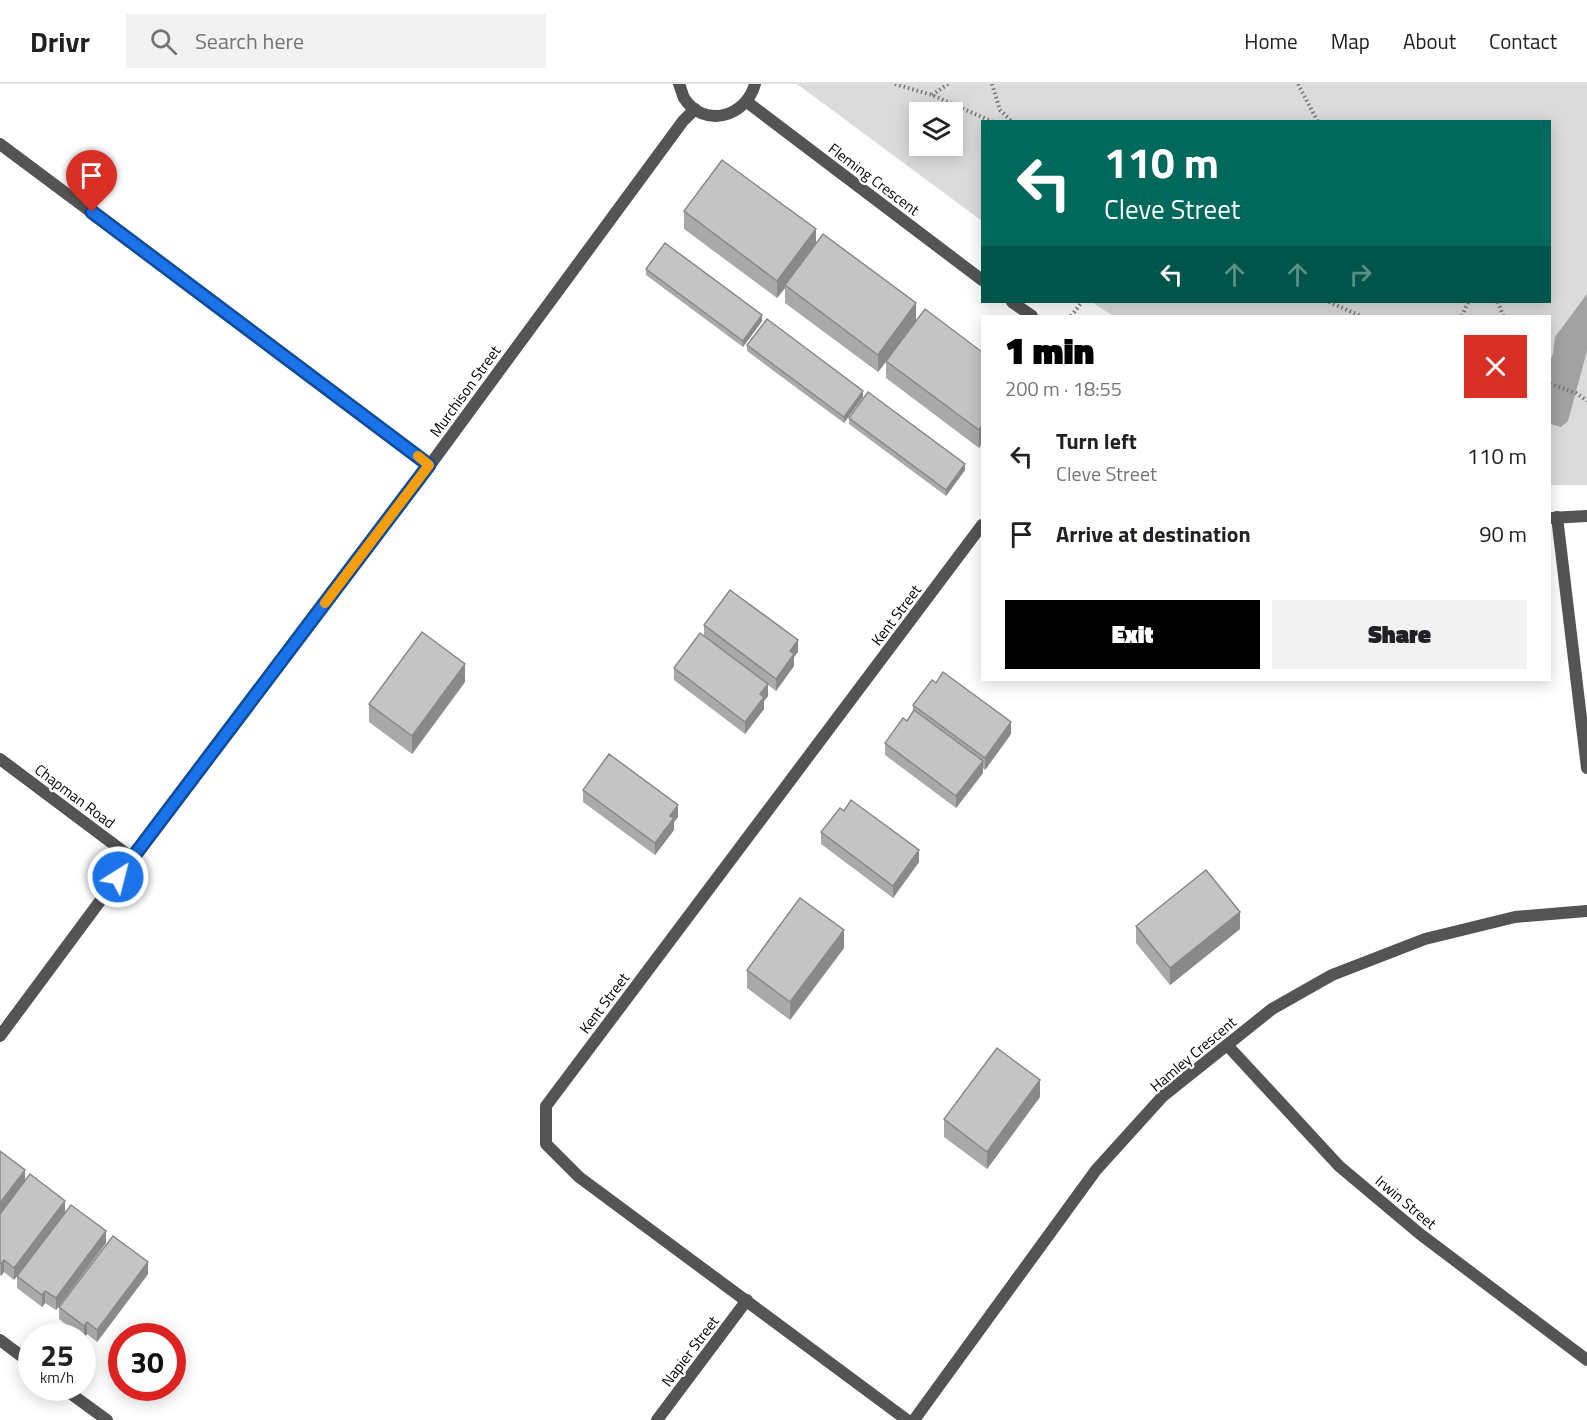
<!DOCTYPE html>
<html lang="en">
<head>
<meta charset="utf-8">
<style>
	:root { --surface:#fff; --page:#f2f2f2; --text:#202124; --muted:#757577; --line:#e0e0e0; --accent:#000 }
	body { margin:0; font-family:"Titillium Web",sans-serif; background:var(--page); color:var(--text); height:100vh; display:flex; flex-direction:column; font-size:22px; white-space:nowrap }
	* { box-sizing:border-box; margin:0 }
	p { font-size:20px; color:var(--muted) }
	.icon { flex:none; width:33px; height:33px; fill:none; stroke:currentColor; stroke-width:2; stroke-linecap:round; stroke-linejoin:round }
	.map { position:relative; flex:1; overflow:hidden }
	.side { position:absolute; left:981px; top:231px; width:570px; height:366px; display:flex; flex-direction:column; background:var(--surface); border-radius:0px; box-shadow:0 3px 15px #0003 }
	.side>* { flex:none }
	.banner { position:absolute; left:981px; top:36px; width:570px; height:183px; border-radius:0px; box-shadow:0 3px 15px #0003; background:#00695c; color:#fff; overflow:hidden }
	.fabs { position:absolute; left:909px; top:18px; display:grid; gap:12px }
	.fabs a { display:grid; place-items:center; width:54px; height:54px; border-radius:0px; background:var(--surface); box-shadow:0 3px 15px #0003; font-size:30px }
	.speed { position:absolute; left:18px; top:1239px; display:flex; gap:12px; font-size:30px; font-weight:700; text-align:center }
	.speed>* { display:grid; place-content:center; width:78px; height:78px; border-radius:50%; background:var(--surface); box-shadow:0 3px 15px #0003; line-height:1 }
	.speed small { font-size:15px; font-weight:400 }
	.speed .limit { border:9px solid #d22; background:#fff; color:#111 }
	.pin { position:absolute; display:grid; place-items:center; width:51px; height:51px; color:#fff; margin:-62px -26px; border-radius:50% 50% 50% 0; rotate:-45deg; box-shadow:0 0 6px #0007 }
	.pin .icon { rotate:45deg }
	.me { position:absolute; width:66px; margin:-33px; rotate:36deg; stroke-linejoin:round; filter:drop-shadow(0 0 4px #0008) }
	.turn { display:flex; align-items:center; gap:21px; height:126px; padding:0 24px; font-size:27px }
	.turn .icon { width:78px; height:78px; stroke-width:2.5 }
	.turn b { display:block; font-size:42px; line-height:51px }
	.lanes { display:flex; align-items:center; height:57px; padding:0 24px; background:#0003; justify-content:center; gap:30px; direction:ltr }
	.lanes .off { opacity:.35 }
	.round { display:grid; place-items:center; flex:none; width:63px; height:63px; border-radius:0px; background:var(--page) }
	.head { display:flex; align-items:center; justify-content:space-between; height:102px; padding:0 24px }
	h1 { font-size:36px; font-weight:800; line-height:45px; color:var(--accent) }
	.cta { display:flex; gap:12px; margin-top:auto; padding:12px 24px }
	.cta a { flex:1; height:69px; border-radius:0px; background:var(--accent); color:#fff; font-size:24px; font-weight:800; line-height:69px; text-align:center }
	.cta a+a { background:var(--page); color:var(--text) }
	ul { padding:0; list-style:none }
	li { display:flex; align-items:center; gap:18px; height:78px; padding:0 24px }
	li div { flex:1 }
	li b { display:block; font-size:22px }
	li em { font-style:normal }
	header { display:flex; align-items:center; gap:36px; box-sizing:border-box; height:84px; padding:0 30px; background:var(--surface); border-bottom:2px solid var(--line) }
	header strong { font-size:28px }
	nav { display:flex; gap:33px; margin-inline-start:auto; font-size:21px }
	.search { width:420px; height:54px; background:var(--page); display:flex; align-items:center; gap:15px; box-sizing:border-box; padding:0 21px; border-radius:0px; color:var(--muted); font-size:22px }
	.map>svg:first-child { display:block }
	.green { fill:#dbdbdb; fill-rule:evenodd }
	.water { fill:#a2a2a2 }
	.lines { fill:none; stroke-linecap:round; stroke-linejoin:round }
	.path { stroke:#767676; stroke-width:4; stroke-dasharray:1.5 3; stroke-linecap:butt }
	.street { stroke:#545454; stroke-width:12 }
	.wall { fill:#a9a9a9 }
	.shaded-wall { fill:#898989 }
	.building { fill:#c4c4c4; stroke:#898989; stroke-width:1.5 }
	.route-casing { stroke:#114b97; stroke-width:15 }
	.route { stroke:#1a73e8; stroke-width:10 }
	.slow { stroke:#f59e0b; stroke-width:10 }
	.labels { text-anchor:middle; dominant-baseline:central; stroke-width:4.5; stroke-linejoin:round; paint-order:stroke }
	.street-label { font-size:15px; fill:#000; stroke:#fff }
</style>
</head>
<body>
<header>
<strong>Drivr</strong>
<div class="search"><svg class="icon" aria-label="search" viewBox="0 0 24 24"><circle cx="10" cy="10" r="6"/><path d="M15 15l6 6"/></svg>Search here</div>
<nav><a>Home</a><a>Map</a><a>About</a><a>Contact</a></nav>
</header>
<div class="map">
<svg width="1587" height="1336" viewBox="0 0 1587 1336">
	<rect width="100%" height="100%" fill="#fff"/>
	<!-- green -->
	<path class="green" d="M797,0H1587V401H1550V232H1113L1092,218H1550V38H982V137ZM920,28H952V62H920Z"/>
	<!-- water -->
	<path class="water" d="M1587,210V267L1568,337L1561,343L1550,340V276L1553,270L1555,253Z"/>
	<g class="lines">
		<!-- path -->
		<g class="path">
			<path d="M895,0L932,11L993,38"/>
			<path d="M992,0L1000,26L1012,38"/>
			<path d="M1298,0L1318,38"/>
			<path d="M932,11L948,0"/>
			<path d="M1329,218L1361,232"/>
			<path d="M1498,218L1503,232"/>
			<path d="M1071,232L1082,218"/>
			<path d="M1462,232L1468,218"/>
			<path d="M1550,300L1576,309L1587,317"/>
		</g>
		<!-- street -->
		<g class="street">
			<path d="M679,0C681,4 682,10 684,14C704,45 746,33 755,0"/>
			<path d="M747,18L982,196"/>
			<path d="M0,60L430,381"/>
			<path d="M1012,218L1032,232"/>
			<path d="M1557,433L1587,684"/>
			<path d="M1550,434L1587,432"/>
			<path d="M0,675L132,774"/>
			<path d="M0,952L132,774L430,381L683,37L695,25"/>
			<path d="M1227,961L1339,1082L1420,1150L1587,1276"/>
			<path d="M0,1256L32,1280"/>
			<path d="M63,1304L107,1336"/>
			<path d="M657,1336L747,1216"/>
			<path d="M907,1336L579,1093L546,1060V1022L982,441"/>
			<path d="M914,1336L1096,1086L1163,1012L1272,925L1332,891L1425,855L1515,833L1587,827"/>
		</g>
	</g>
	<!-- wall -->
	<g class="wall">
		<path d="M684,127L816,160L916,236L982,268V359L979,364L886,294V278L878,288L785,219V204L777,214L684,145Z"/>
		<path d="M646,185L762,237L743,263L646,191Z"/>
		<path d="M747,261L863,313L844,339L747,267Z"/>
		<path d="M849,334L965,386L946,412L849,340Z"/>
		<path d="M704,541L798,568L794,573V582L776,607L768,601V612L764,617V625L745,650L674,596V584L704,552Z"/>
		<path d="M465,598L412,670L369,638V620Z"/>
		<path d="M913,621L1011,650L985,686L983,684V689L956,724L885,671V659L907,637L913,628Z"/>
		<path d="M583,706L678,733L674,738V746L655,771L583,718Z"/>
		<path d="M821,748L919,778L893,814L821,760Z"/>
		<path d="M1136,842L1240,845L1170,901L1136,859Z"/>
		<path d="M844,864L790,936L747,904V886Z"/>
		<path d="M1040,1013L987,1085L944,1053V1035Z"/>
		<path d="M0,1067L25,1096L65,1128L106,1159L56,1226L45,1219L42,1223L17,1204V1192L14,1196L4,1188L1,1192L0,1191Z"/>
		<path d="M148,1190L97,1258L87,1250L84,1254L59,1235V1223Z"/>
	</g>
	<!-- shaded-wall -->
	<g class="shaded-wall">
		<path d="M816,145V163L785,201V204L777,214V197Z"/>
		<path d="M916,219V237L878,288V271Z"/>
		<path d="M762,231V237L743,263V257Z"/>
		<path d="M863,307V313L844,339V333Z"/>
		<path d="M982,341V359L979,364V346Z"/>
		<path d="M965,380V386L946,412V406Z"/>
		<path d="M798,556V568L794,573V582L776,607V595L790,567Z"/>
		<path d="M465,580V598L412,670V652Z"/>
		<path d="M768,600V612L764,617V625L745,650V638L760,610Z"/>
		<path d="M1011,638V650L985,686V674Z"/>
		<path d="M983,677V689L956,724V712Z"/>
		<path d="M678,721V733L674,738V746L655,771V759L670,732Z"/>
		<path d="M919,766V778L893,814V802Z"/>
		<path d="M1240,828V845L1170,901V884Z"/>
		<path d="M844,846V864L790,936V918Z"/>
		<path d="M1040,996V1013L987,1085V1068Z"/>
		<path d="M25,1086V1098L0,1131V1119Z"/>
		<path d="M65,1117V1129L14,1196V1184Z"/>
		<path d="M106,1147V1159L56,1226V1214Z"/>
		<path d="M4,1176V1188L1,1192V1180Z"/>
		<path d="M148,1178V1190L97,1258V1246Z"/>
		<path d="M45,1207V1219L42,1223V1211Z"/>
		<path d="M87,1238V1250L84,1254V1242Z"/>
	</g>
	<!-- building -->
	<g class="building">
		<path d="M722,76L816,145L777,197L684,127Z"/>
		<path d="M823,150L916,219L878,271L785,201Z"/>
		<path d="M665,159L762,231L743,257L646,185Z"/>
		<path d="M925,225L982,268V341L979,346L886,277Z"/>
		<path d="M767,235L863,307L844,333L747,261Z"/>
		<path d="M868,308L965,380L946,406L849,334Z"/>
		<path d="M730,506L798,556L790,567L794,570L776,595L704,541Z"/>
		<path d="M422,548L465,580L412,652L369,620Z"/>
		<path d="M700,549L768,600L760,610L764,613L745,638L674,584Z"/>
		<path d="M943,588L1011,638L985,674L913,621L932,596L936,599Z"/>
		<path d="M914,626L983,677L956,712L885,659L903,634L907,637Z"/>
		<path d="M609,670L678,721L670,732L674,734L655,759L583,706Z"/>
		<path d="M851,716L919,766L893,802L821,748L840,724L844,727Z"/>
		<path d="M1206,786L1240,828L1170,884L1136,842Z"/>
		<path d="M800,814L844,846L790,918L747,886Z"/>
		<path d="M997,964L1040,996L987,1068L944,1035Z"/>
		<path d="M0,1067L25,1086L0,1119Z"/>
		<path d="M30,1090L65,1117L14,1184L4,1176L1,1180L0,1179V1130Z"/>
		<path d="M71,1121L106,1147L56,1214L45,1207L42,1211L17,1192Z"/>
		<path d="M113,1152L148,1178L97,1246L87,1238L84,1242L59,1223Z"/>
	</g>
	<g class="lines">
		<!-- route casing -->
		<g class="route-casing">
			<path id="route" d="M92,128L429,381L118,793"/>
		</g>
		<!-- route -->
		<use href="#route" class="route"/>
		<!-- slow -->
		<path class="slow" d="M325,519L429,381L418,372"/>
	</g>
	<g class="labels">
		<!-- street labels -->
		<g class="street-label">
			<text transform="translate(874 95) rotate(37)">Fleming Crescent</text>
			<text transform="translate(465 307) rotate(-54)">Murchison Street</text>
			<text transform="translate(896 531) rotate(-53)">Kent Street</text>
			<text transform="translate(75 712) rotate(37)">Chapman Road</text>
			<text transform="translate(604 919) rotate(-53)">Kent Street</text>
			<text transform="translate(1193 970) rotate(-40)">Hamley Crescent</text>
			<text transform="translate(1406 1118) rotate(40)">Irwin Street</text>
			<text transform="translate(690 1267) rotate(-53)">Napier Street</text>
		</g>
	</g>
</svg>
<div class="fabs">
<a><svg class="icon" aria-label="layers" viewBox="0 0 24 24"><path d="M12 4l9 5-9 5-9-5zM3 14l9 5 9-5"/></svg></a>
</div>
<div class="speed"><div>25<small>km/h</small></div><div class="limit">30</div></div>
<div class="pin" style="left:92px;top:128px;background:#d93025"><svg class="icon" aria-label="arrive" viewBox="0 0 24 24"><path d="M6 21V4h12l-3 4 3 4H6"/></svg></div>
<svg class="me" style="left:118px;top:793px" viewBox="-20 -20 40 40"><circle r="17" fill="#1a73e8" stroke="#fff" stroke-width="3"/><path d="M0-11L8 9 0 5-8 9z" fill="#fff"/></svg>
<div class="banner">
<div class="turn"><svg class="icon" aria-label="left" viewBox="0 0 24 24"><path d="M17 20v-9H6M10 6l-5 5 5 5"/></svg><div><b>110 m</b>Cleve Street</div></div>
<div class="lanes"><svg class="icon" aria-label="left" viewBox="0 0 24 24"><path d="M17 20v-9H6M10 6l-5 5 5 5"/></svg><svg class="icon off" aria-label="ahead" viewBox="0 0 24 24"><path d="M12 20V5M6 11l6-6 6 6"/></svg><svg class="icon off" aria-label="ahead" viewBox="0 0 24 24"><path d="M12 20V5M6 11l6-6 6 6"/></svg><svg class="icon off" aria-label="right" viewBox="0 0 24 24"><path d="M7 20v-9h11M14 6l5 5-5 5"/></svg></div>
</div>
<section class="side">
<div class="head"><div><h1>1 min</h1><p>200 m · 18:55</p></div><a class="round" style="background:#d93025;color:#fff"><svg class="icon" aria-label="close" viewBox="0 0 24 24"><path d="M6 6l12 12M18 6L6 18"/></svg></a></div>
<ul>
<li><svg class="icon" aria-label="left" viewBox="0 0 24 24"><path d="M17 20v-9H6M10 6l-5 5 5 5"/></svg><div><b>Turn left</b><p>Cleve Street</p></div><em>110 m</em></li>
<li><svg class="icon" aria-label="arrive" viewBox="0 0 24 24"><path d="M6 21V4h12l-3 4 3 4H6"/></svg><div><b>Arrive at destination</b></div><em>90 m</em></li>
</ul>
<div class="cta"><a>Exit</a><a>Share</a></div>
</section>
</div>
</body>
</html>
